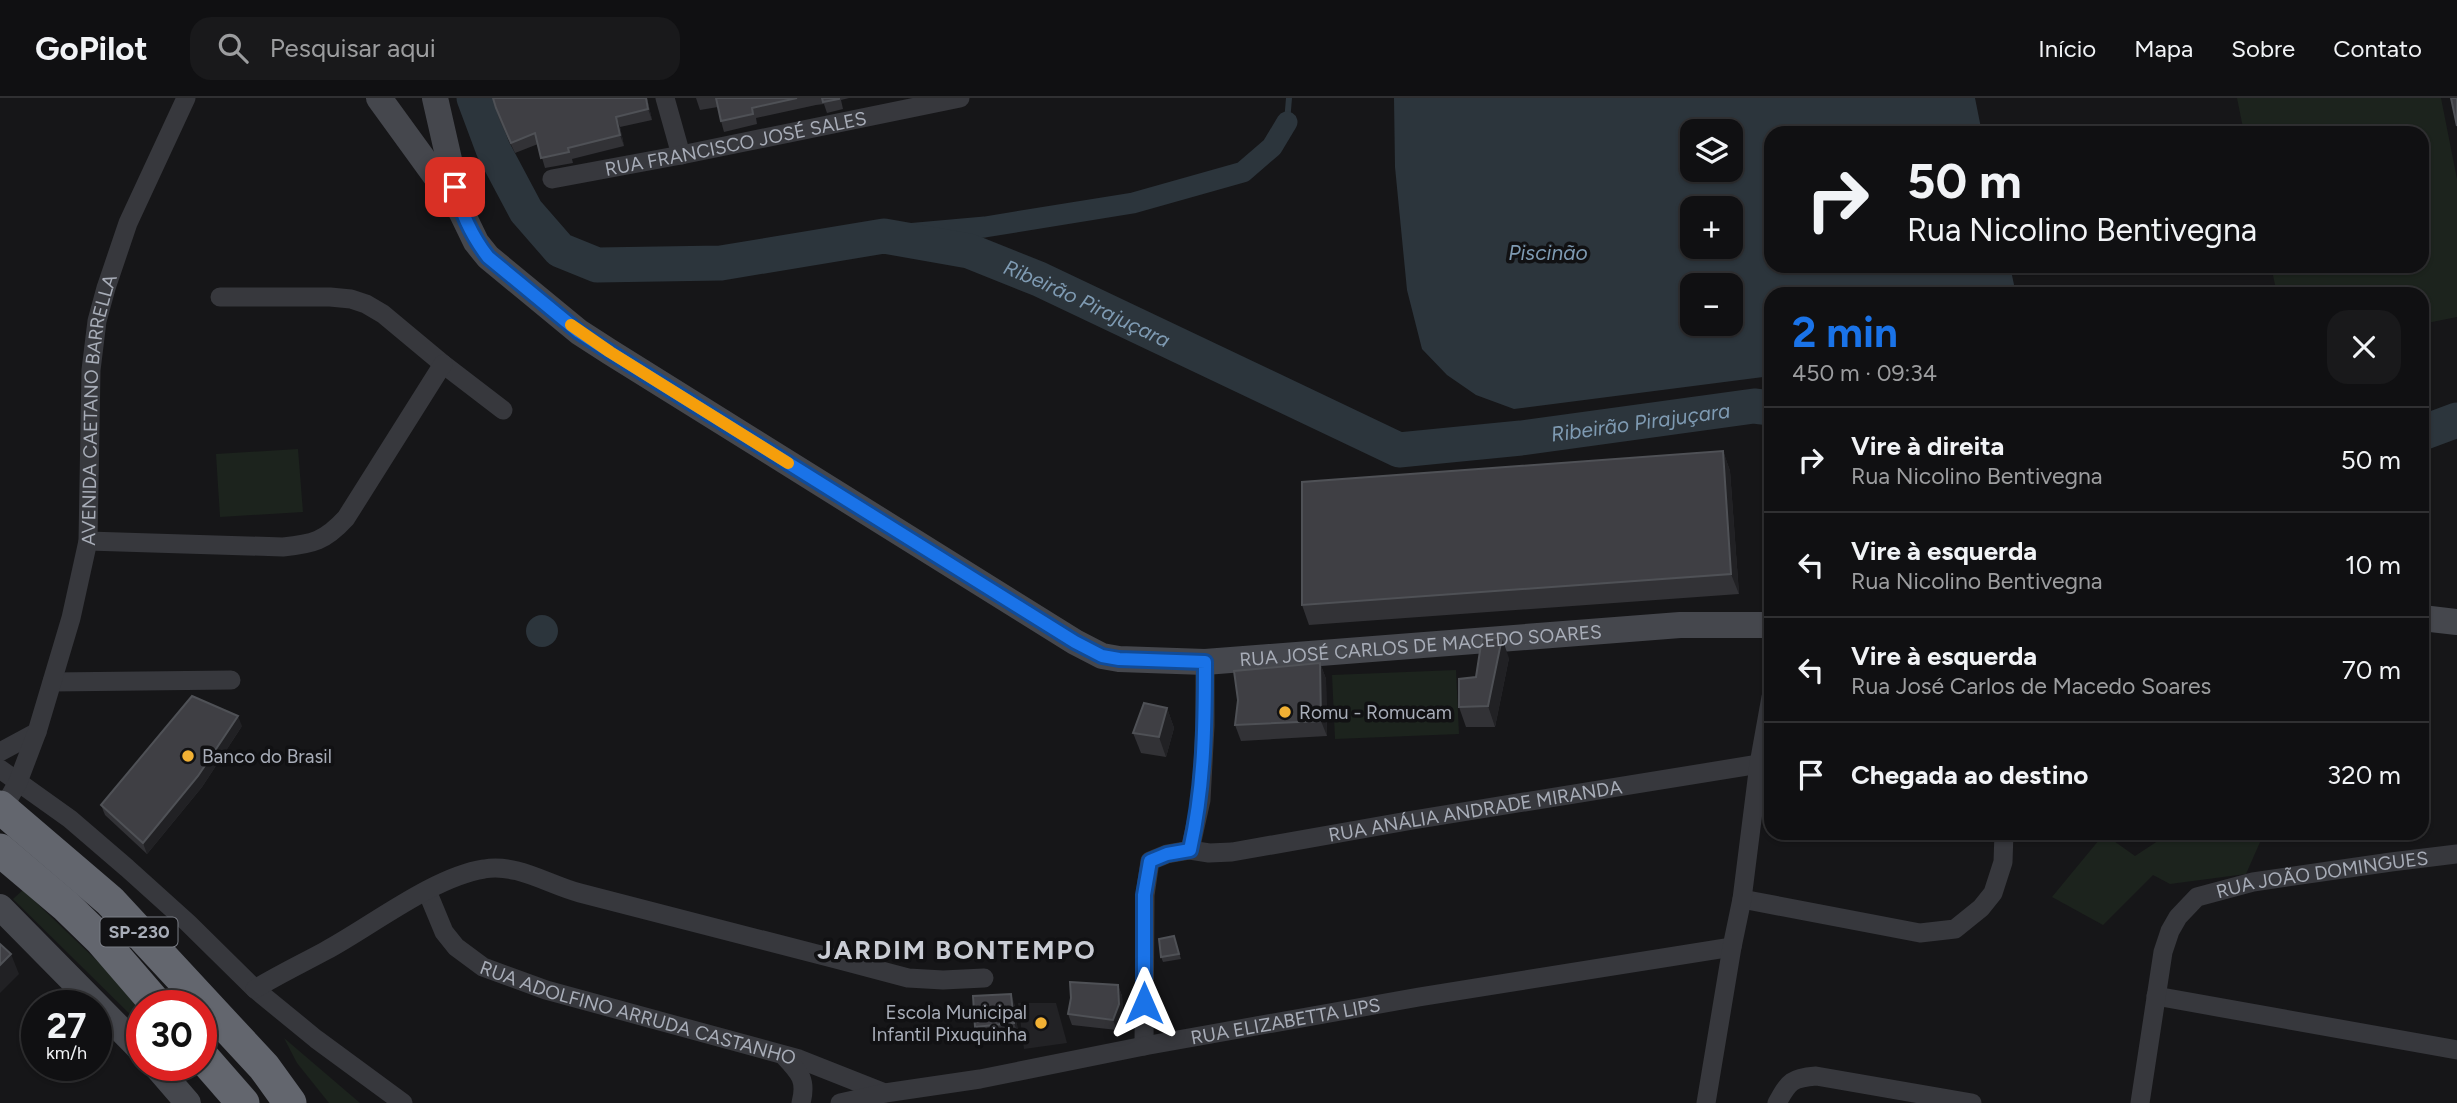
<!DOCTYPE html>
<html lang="pt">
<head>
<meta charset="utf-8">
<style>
	:root { --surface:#101012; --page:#19191b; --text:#f1f3f6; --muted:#9c9d9f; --line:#303032; --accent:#1a73e8 }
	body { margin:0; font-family:Figtree,sans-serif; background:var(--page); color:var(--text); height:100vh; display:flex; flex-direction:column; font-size:26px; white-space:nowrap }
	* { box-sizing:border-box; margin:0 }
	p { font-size:23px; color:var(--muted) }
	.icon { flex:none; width:38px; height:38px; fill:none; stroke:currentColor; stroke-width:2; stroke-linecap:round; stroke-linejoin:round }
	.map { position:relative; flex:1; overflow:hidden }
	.details { position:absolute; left:1764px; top:189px; width:665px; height:553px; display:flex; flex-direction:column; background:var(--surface); border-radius:21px; box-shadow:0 2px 5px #0004,0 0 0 2px var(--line) }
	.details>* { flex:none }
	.guide { position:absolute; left:1764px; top:28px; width:665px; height:147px; border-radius:21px; box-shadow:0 2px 5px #0004,0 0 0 2px var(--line); background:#101012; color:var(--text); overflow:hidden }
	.controls { position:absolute; left:1680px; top:21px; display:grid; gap:14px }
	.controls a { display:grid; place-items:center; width:63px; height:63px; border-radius:14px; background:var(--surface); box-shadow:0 2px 5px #0004,0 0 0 2px var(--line); font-size:35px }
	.speed { position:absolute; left:21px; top:892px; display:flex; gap:14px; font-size:35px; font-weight:700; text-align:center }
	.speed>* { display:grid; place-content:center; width:91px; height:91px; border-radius:50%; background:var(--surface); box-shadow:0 2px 5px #0004,0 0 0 2px var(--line); line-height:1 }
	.speed small { font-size:18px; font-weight:400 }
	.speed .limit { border:10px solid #d22; background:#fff; color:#111 }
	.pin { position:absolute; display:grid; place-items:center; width:60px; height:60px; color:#fff; margin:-30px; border-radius:14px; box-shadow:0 4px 10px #0006 }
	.me { position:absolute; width:77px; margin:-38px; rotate:0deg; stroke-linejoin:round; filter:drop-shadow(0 0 5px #0008) }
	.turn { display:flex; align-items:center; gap:24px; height:147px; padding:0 28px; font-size:32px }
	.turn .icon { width:91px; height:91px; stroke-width:2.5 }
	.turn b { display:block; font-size:49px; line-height:60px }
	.round { display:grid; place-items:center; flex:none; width:74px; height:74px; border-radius:21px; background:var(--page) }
	.summary { display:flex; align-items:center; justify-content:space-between; height:119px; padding:0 28px }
	h1 { font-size:42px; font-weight:700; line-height:52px; color:var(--accent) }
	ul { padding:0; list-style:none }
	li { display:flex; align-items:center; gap:21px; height:105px; padding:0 28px; border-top:2px solid var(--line) }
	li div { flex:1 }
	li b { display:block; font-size:26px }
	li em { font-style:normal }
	header { display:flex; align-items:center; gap:42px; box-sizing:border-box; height:98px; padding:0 35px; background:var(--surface); border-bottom:2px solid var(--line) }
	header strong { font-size:33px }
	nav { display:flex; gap:38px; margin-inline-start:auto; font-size:24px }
	.search { width:490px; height:63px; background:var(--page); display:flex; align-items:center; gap:18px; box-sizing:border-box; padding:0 24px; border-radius:21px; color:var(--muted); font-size:26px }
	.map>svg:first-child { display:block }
	.built { fill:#222225 }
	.green { fill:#1c231d }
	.water { fill:#2c353c; fill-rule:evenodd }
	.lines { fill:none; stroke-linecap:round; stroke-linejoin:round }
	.stream { stroke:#2c353c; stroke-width:6 }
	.canal { stroke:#2c353c; stroke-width:21 }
	.river { stroke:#2c353c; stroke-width:35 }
	.street { stroke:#37383d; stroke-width:19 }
	.secondary { stroke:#45474d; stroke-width:26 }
	.highway { stroke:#63666e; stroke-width:33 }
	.wall { fill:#323236 }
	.shaded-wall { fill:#212124 }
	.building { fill:#3f3f44; stroke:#4f5156; stroke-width:2 }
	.route-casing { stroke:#114b97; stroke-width:18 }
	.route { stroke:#1a73e8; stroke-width:12 }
	.slow { stroke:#f59e0b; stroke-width:12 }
	.poi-dot { fill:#f2b134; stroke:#111113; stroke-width:2.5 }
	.labels { text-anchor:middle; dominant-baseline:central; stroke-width:7; stroke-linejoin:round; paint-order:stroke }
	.shield { fill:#111113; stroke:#7b7e86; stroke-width:2 }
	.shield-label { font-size:18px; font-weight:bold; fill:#a8adb8 }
	.street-label { font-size:19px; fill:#a8adb8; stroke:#111113 }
	.poi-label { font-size:19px; fill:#a8adb8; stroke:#111113; text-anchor:start }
	.water-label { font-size:21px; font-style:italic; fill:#7f9bb3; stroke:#111113 }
	.district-label { font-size:26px; font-weight:bold; letter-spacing:2px; fill:#c9ccd4; stroke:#111113 }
</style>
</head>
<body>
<header>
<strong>GoPilot</strong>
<div class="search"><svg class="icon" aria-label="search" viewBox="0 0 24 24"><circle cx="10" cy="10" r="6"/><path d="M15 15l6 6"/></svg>Pesquisar aqui</div>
<nav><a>Início</a><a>Mapa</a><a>Sobre</a><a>Contato</a></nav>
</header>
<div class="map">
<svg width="2457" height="1005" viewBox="0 0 2457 1005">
	<rect width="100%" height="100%" fill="#161618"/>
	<!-- built -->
	<path class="built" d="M1018,905H1056L1067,945L1024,951Z"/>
	<!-- green -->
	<g class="green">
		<path d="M2237,0H2441L2457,81V219L2422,226V196H2277L2271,168H2422V35H2244Z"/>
		<path d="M298,351L303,414L220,419L216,356Z"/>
		<path d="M1456,572L1459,636L1335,641L1332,577Z"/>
		<path d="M2170,735H2264L2246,776L2170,786L2153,777L2103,827L2052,799L2104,736L2135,758Z"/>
		<path d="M23,792L116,881L142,910V928L13,801Z"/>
		<path d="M284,940L360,1005H329L297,965Z"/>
	</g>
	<!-- water -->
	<g class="water">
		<path d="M1394,0H1975L1982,35H1771V168H2010L2016,196H1771V278L1514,311L1476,297L1447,277L1422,251L1407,192L1395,69ZM1692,33H1731V72H1692ZM1692,110H1731V149H1692ZM1692,187H1731V226H1692Z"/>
		<circle cx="542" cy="533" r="16"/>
	</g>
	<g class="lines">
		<!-- stream -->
		<path class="stream" d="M1287,24L1289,0"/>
		<!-- canal -->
		<path class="canal" d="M884,138L985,129L1133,105L1243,74L1272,49L1287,24"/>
		<!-- river -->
		<g class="river">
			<path id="s1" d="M474,0L493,51L526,113L560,152L597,167L721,165L884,138L969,153L1039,181L1399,352L1521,340L1754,308L1771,310"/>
			<path d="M2422,335L2457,322"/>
		</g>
		<!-- street -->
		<g class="street">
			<path d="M665,0L681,57"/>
			<path id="s2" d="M552,81L681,57L960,0"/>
			<path d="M220,199H330L351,201L366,206L383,216L443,266L503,312"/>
			<path d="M88,443L283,449C313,446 325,443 346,420L443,266"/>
			<path d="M52,584L231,582"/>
			<path d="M0,654L37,634"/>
			<path d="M0,671L70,721L127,770L188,825L255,891L316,941L403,1005"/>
			<path id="s3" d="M0,716L18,684L37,634L71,520L88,443L91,272L97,223L106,190L128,125L186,0"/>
			<path id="s4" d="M1190,752L1209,755L1232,754L1413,722L1759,666"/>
			<path id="s5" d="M427,793L444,834L456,849L483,869L546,892L799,961L885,995"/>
			<path d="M1742,801L1920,835L1955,831L1981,810L1993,795L2003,764L2004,735"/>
			<path d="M255,891C278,877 301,866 325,853C370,829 433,779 484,771C517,765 549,787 580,795C690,823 799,851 908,880L943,882L984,880"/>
			<path d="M2156,898L2457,952"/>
			<path d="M1144,948L1145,797L1150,763L1167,756L1190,752L1201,702L1205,628V564"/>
			<path d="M784,958C800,975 807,982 801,1005"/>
			<path id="s6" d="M840,1005L885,995L980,981L1144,948L1419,899L1732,849"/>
			<path d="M1706,1005L1732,849L1742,801L1759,666L1771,599"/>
			<path d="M1777,1005C1789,983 1792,980 1816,978L1972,1005"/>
			<path id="s7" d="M2140,1005L2163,854L2170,833L2178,819L2197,799L2253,784L2391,764L2457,756"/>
		</g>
		<!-- secondary -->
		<g class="secondary">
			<path id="s8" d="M379,0L461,113L476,144L488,159L579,234L610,254L1075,544L1102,558L1119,561L1205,564L1680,527H1771"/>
			<path d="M435,0L458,101"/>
			<path d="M2422,520L2457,524"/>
			<path d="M0,809L142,953"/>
			<path d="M156,968L188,1005"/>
		</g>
		<!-- highway -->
		<g class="highway">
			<path d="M0,709L110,803L264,969L290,1005"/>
			<path d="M0,752L66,808L101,842L158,908"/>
			<path d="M201,957L243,1005"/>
		</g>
	</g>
	<!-- wall -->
	<g class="wall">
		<path d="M493,0H647L652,22L620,29L624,48L572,61L573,65L545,70L538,46L515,55L499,21Z"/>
		<path d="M696,0H849L841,2L843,11L827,15L824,6L816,7L756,20L757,26L724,34L721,23L718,9L700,12Z"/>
		<path d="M1723,353L1730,373L1739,496L1309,527L1302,507Z"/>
		<path d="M1509,560L1495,629H1466L1459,609Z"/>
		<path d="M1320,565L1326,581L1327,638L1241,643L1235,627Z"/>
		<path d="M1167,610L1174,630L1166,659L1141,655L1133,635Z"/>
		<path d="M242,628L202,689L147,756L105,717L101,707Z"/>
		<path d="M1174,838L1181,861L1163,864L1161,859Z"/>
		<path d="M1118,887L1122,898L1123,916L1117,932L1072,927L1068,916Z"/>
		<path d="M1015,907L1018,936L979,939L975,929Z"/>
	</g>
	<!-- shaded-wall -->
	<g class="shaded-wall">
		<path d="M646,0H647L652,22L648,11Z"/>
		<path d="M616,19L620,29L624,48L620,37Z"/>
		<path d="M1723,353L1730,373L1739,496L1731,476Z"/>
		<path d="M1502,540L1509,560L1495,629L1488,608Z"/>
		<path d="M1320,565L1326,581L1327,638L1321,623Z"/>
		<path d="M1167,610L1174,630L1166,659L1159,639Z"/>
		<path d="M238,618L242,628L202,689L147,756L143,745Z"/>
		<path d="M11,856L19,876L0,895V867Z"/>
		<path d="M1118,887L1122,898L1123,916L1117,932L1113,922Z"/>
		<path d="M1011,896L1015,907L1018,936L1014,925Z"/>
	</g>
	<!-- building -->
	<g class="building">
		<path d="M493,0H646L648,11L616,19L620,37L568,50L569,54L541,60L535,35L511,45L496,10Z"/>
		<path d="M716,0H797L752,10L753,16L721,23Z"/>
		<path d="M822,0H839V1L823,4Z"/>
		<path d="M2451,0H2457V28Z"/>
		<path d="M1723,353L1731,476L1302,507V384Z"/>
		<path d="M1482,540H1502L1488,608L1459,609V581L1476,579Z"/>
		<path d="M1320,565L1321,623L1235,627L1238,602L1234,573Z"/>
		<path d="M192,598L238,618L198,678L143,745L101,707Z"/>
		<path d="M1144,605L1167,610L1159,639L1133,635Z"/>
		<path d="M1174,838L1179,856L1161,859L1159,841Z"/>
		<path d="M0,846L11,856L0,867Z"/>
		<path d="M1070,884L1118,887L1119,906L1113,922L1068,916L1071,900Z"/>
		<path d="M1011,896L1014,925L975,929L973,898Z"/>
	</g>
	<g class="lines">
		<!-- route casing -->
		<g class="route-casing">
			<path id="route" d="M455,89C461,115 471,137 488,159L579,234L610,254L1075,544L1102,558L1119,561L1205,564C1205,629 1204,689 1190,752L1167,756L1150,763L1144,797V905"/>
		</g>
		<!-- route -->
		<use href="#route" class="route"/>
		<!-- slow -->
		<path class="slow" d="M571,227L610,254L788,365"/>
	</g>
	<!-- markers -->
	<g class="poi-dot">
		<circle cx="1285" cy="614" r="7"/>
		<circle cx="188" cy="658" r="7"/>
		<circle cx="1041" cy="925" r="7"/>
	</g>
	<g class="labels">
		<!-- shield labels -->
		<rect class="shield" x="100.5" y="819.5" width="77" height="29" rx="5"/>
		<g class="shield-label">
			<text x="139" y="834">SP-230</text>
		</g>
		<!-- street labels -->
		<g class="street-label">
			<text stroke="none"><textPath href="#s2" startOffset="187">RUA FRANCISCO JOSÉ SALES</textPath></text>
			<text stroke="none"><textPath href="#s3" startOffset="420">AVENIDA CAETANO BARRELLA</textPath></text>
			<text stroke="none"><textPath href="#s8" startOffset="1246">RUA JOSÉ CARLOS DE MACEDO SOARES</textPath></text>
			<text stroke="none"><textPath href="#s4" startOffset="289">RUA ANÁLIA ANDRADE MIRANDA</textPath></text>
			<text stroke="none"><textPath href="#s7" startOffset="346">RUA JOÃO DOMINGUES</textPath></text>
			<text stroke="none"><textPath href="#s5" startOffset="259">RUA ADOLFINO ARRUDA CASTANHO</textPath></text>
			<text stroke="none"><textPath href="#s6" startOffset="453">RUA ELIZABETTA LIPS</textPath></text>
		</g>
		<!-- poi labels -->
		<g class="poi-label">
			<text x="1299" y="614">Romu - Romucam</text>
			<text x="202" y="658">Banco do Brasil</text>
			<text x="1027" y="914" text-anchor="end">Escola Municipal<tspan x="1027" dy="22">Infantil Pixuquinha</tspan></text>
		</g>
		<!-- water labels -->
		<g class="water-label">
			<text x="1548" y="154">Piscinão</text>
			<text stroke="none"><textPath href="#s1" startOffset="721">Ribeirão Pirajuçara</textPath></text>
			<text stroke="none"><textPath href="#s1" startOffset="1309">Ribeirão Pirajuçara</textPath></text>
		</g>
		<!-- district labels -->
		<g class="district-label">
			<text x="957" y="852">JARDIM BONTEMPO</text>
		</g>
	</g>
</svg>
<div class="controls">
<a><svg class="icon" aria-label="layers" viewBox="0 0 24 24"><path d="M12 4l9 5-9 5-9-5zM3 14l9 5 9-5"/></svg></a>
<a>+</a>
<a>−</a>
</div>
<div class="speed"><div>27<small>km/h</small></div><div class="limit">30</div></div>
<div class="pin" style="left:455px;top:89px;background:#d93025"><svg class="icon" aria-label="arrive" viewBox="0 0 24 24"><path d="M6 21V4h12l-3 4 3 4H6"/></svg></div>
<svg class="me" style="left:1144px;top:905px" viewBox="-20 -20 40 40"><path d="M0-17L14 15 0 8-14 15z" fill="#1a73e8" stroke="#fff" stroke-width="4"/></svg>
<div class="guide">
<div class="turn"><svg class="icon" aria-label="right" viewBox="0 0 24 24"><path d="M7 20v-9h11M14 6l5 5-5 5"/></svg><div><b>50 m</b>Rua Nicolino Bentivegna</div></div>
</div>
<section class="details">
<div class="summary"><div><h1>2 min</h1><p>450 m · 09:34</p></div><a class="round"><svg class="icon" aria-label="close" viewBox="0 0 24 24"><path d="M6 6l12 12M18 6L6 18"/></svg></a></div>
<ul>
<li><svg class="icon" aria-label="right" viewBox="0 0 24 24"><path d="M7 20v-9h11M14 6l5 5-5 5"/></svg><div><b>Vire à direita</b><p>Rua Nicolino Bentivegna</p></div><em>50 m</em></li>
<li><svg class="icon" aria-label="left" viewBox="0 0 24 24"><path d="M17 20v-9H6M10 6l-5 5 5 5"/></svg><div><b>Vire à esquerda</b><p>Rua Nicolino Bentivegna</p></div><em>10 m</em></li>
<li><svg class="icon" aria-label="left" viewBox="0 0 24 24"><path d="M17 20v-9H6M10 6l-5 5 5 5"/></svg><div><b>Vire à esquerda</b><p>Rua José Carlos de Macedo Soares</p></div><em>70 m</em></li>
<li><svg class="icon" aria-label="arrive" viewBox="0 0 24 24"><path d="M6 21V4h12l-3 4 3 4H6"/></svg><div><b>Chegada ao destino</b></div><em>320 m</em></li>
</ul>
</section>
</div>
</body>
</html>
